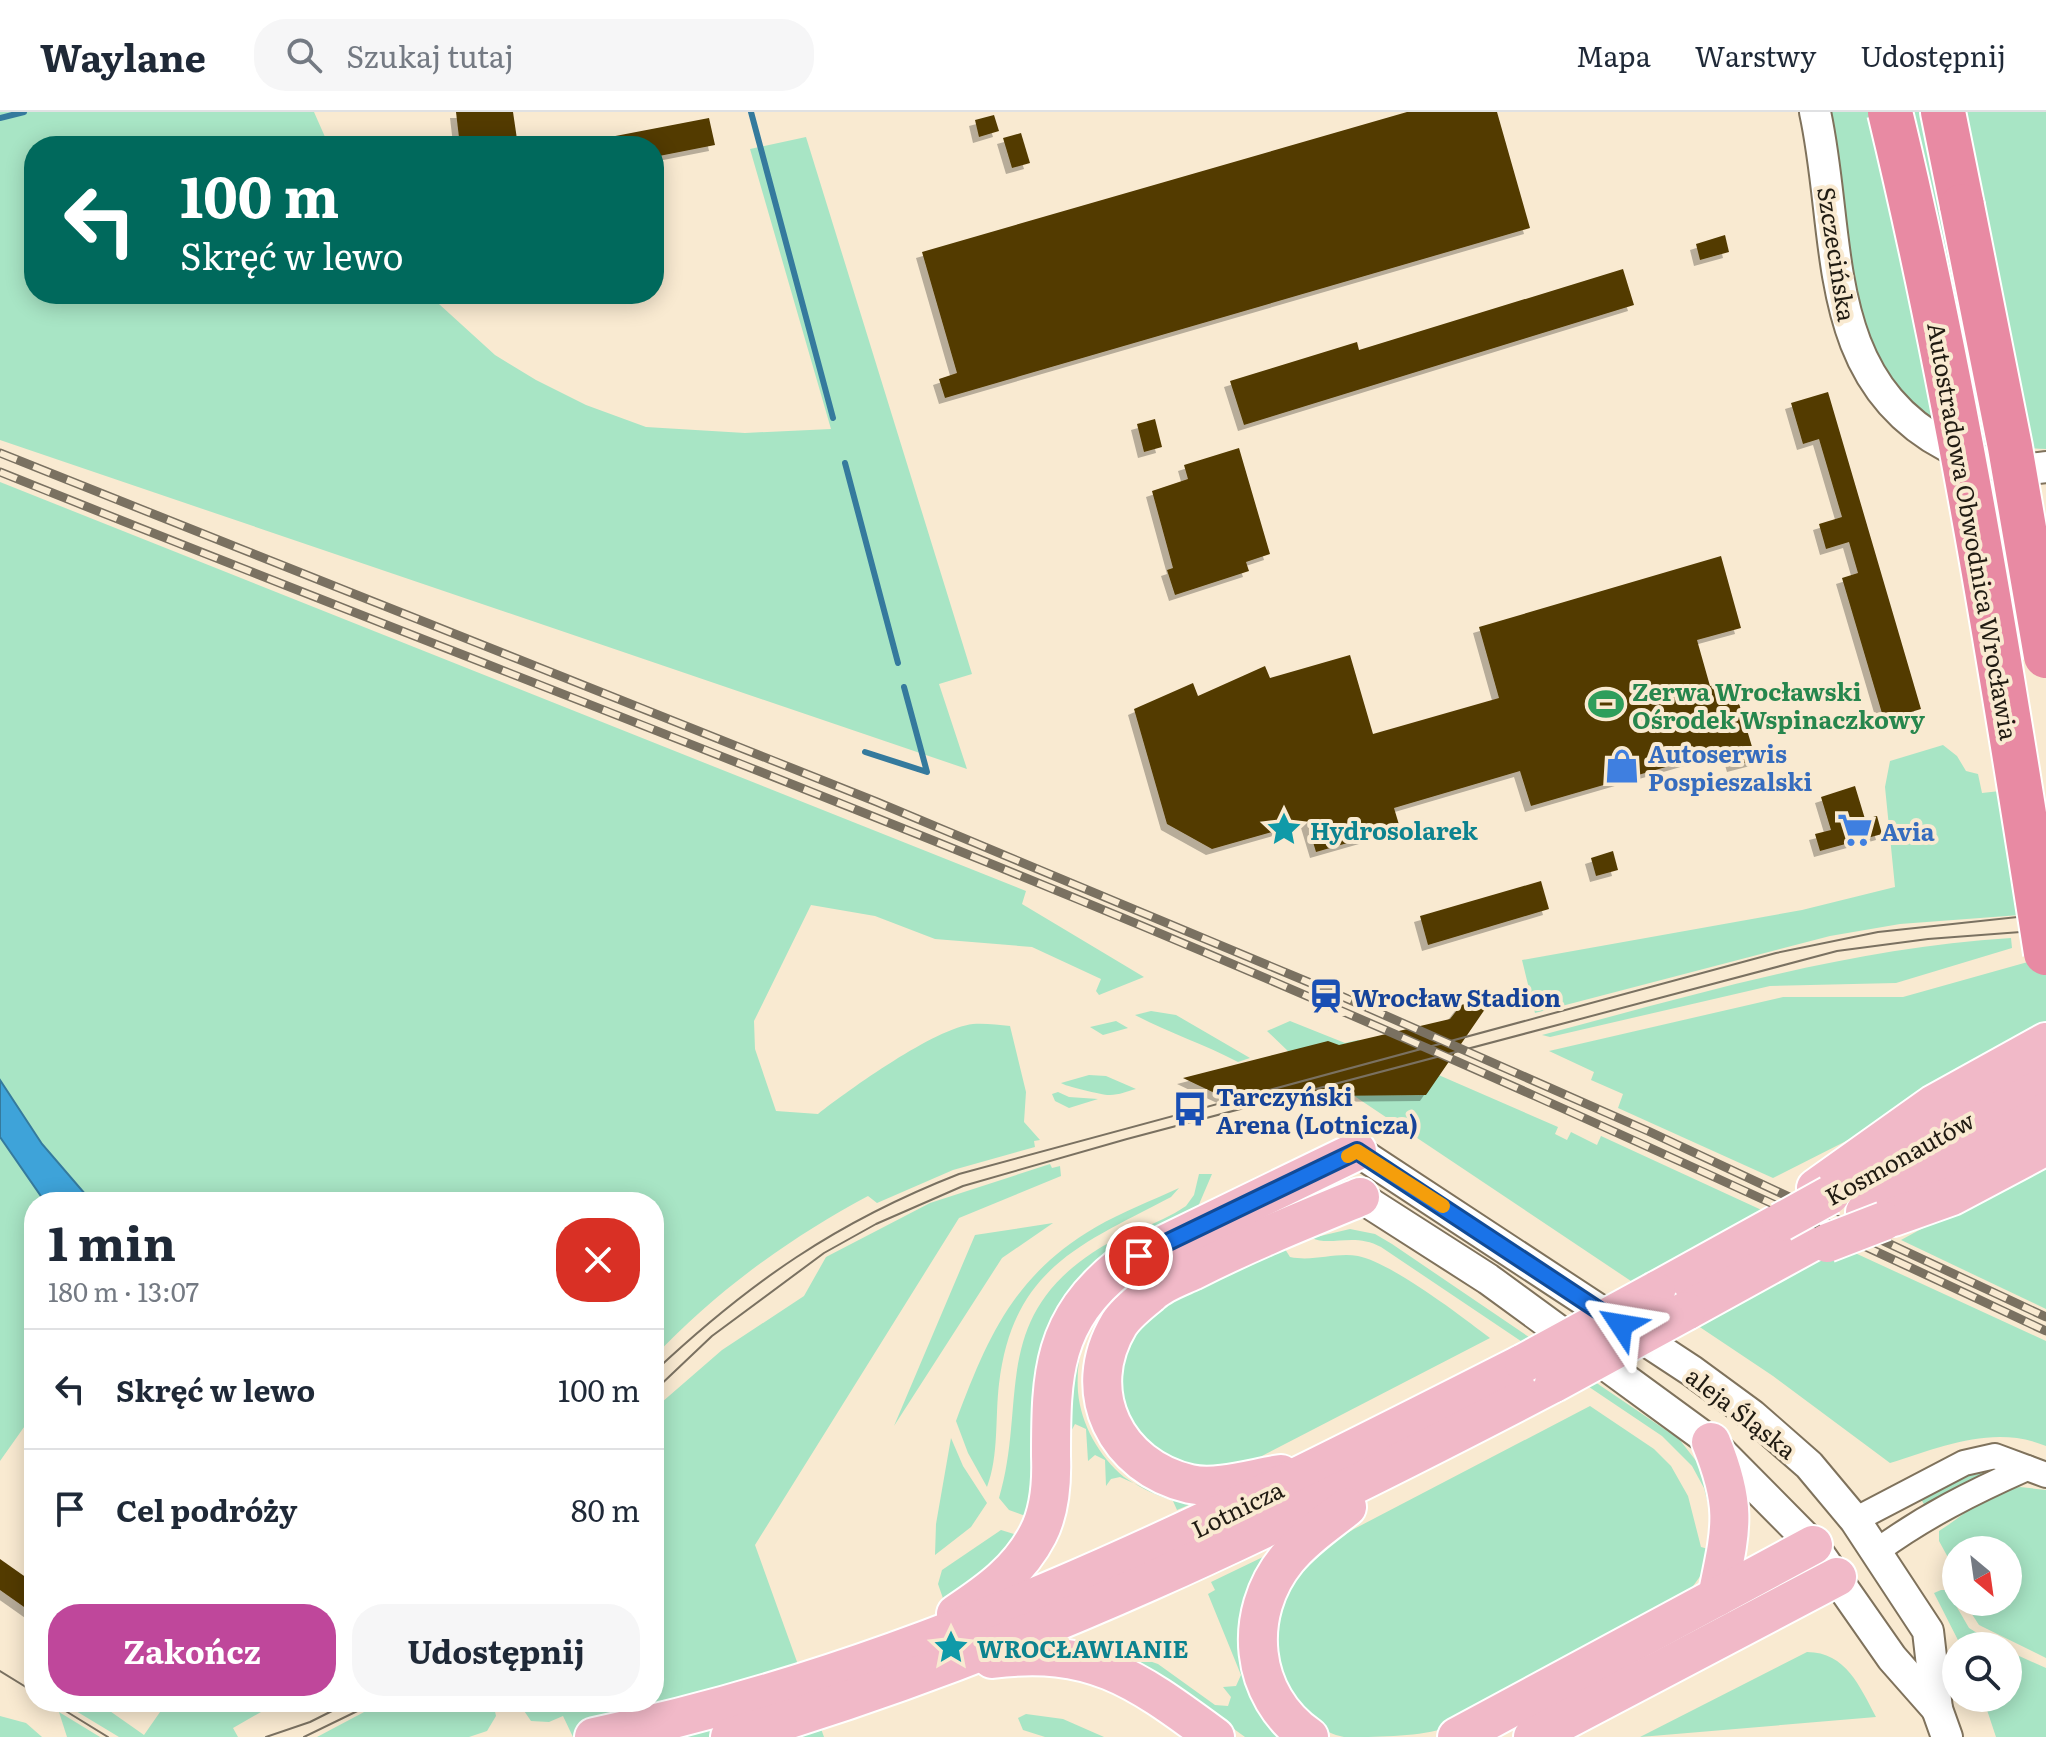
<!DOCTYPE html>
<html lang="pl">
<head>
<meta charset="utf-8">
<style>
	:root { --surface:#fff; --page:#f6f6f7; --text:#1f2937; --muted:#747a83; --line:#e0e1e3; --accent:#bf479b }
	body { margin:0; font-family:Literata,serif; background:var(--page); color:var(--text); height:100vh; display:flex; flex-direction:column; font-size:30px; white-space:nowrap }
	* { box-sizing:border-box; margin:0 }
	p { font-size:26px; color:var(--muted) }
	.icon { flex:none; width:44px; height:44px; fill:none; stroke:currentColor; stroke-width:2; stroke-linecap:round; stroke-linejoin:round }
	.map { position:relative; flex:1; overflow:hidden }
	.side { position:absolute; left:24px; top:1080px; width:640px; height:520px; display:flex; flex-direction:column; background:var(--surface); border-radius:32px; box-shadow:0 4px 20px #0003 }
	.side>* { flex:none }
	.top-card { position:absolute; left:24px; top:24px; width:640px; height:168px; border-radius:32px; box-shadow:0 4px 20px #0003; background:#00695c; color:#fff; overflow:hidden }
	.needle { width:52px; rotate:151deg }
	.tools { position:absolute; left:1942px; top:1424px; display:grid; gap:16px }
	.tools a { display:grid; place-items:center; width:80px; height:80px; border-radius:50%; background:var(--surface); box-shadow:0 4px 20px #0003; font-size:40px }
	.pin { position:absolute; display:grid; place-items:center; width:68px; height:68px; color:#fff; margin:-34px; border:4px solid #fff; border-radius:50%; box-shadow:0 2px 8px #0007 }
	.me { position:absolute; width:88px; margin:-44px; rotate:303deg; stroke-linejoin:round; filter:drop-shadow(0 0 6px #0008) }
	.turn { display:flex; align-items:center; gap:28px; height:168px; padding:0 24px; font-size:36px }
	.turn .icon { width:104px; height:104px; stroke-width:2.5 }
	.turn b { display:block; font-size:56px; line-height:68px }
	.round { display:grid; place-items:center; flex:none; width:84px; height:84px; border-radius:32px; background:var(--page) }
	.head { display:flex; align-items:center; justify-content:space-between; height:136px; padding:0 24px }
	h1 { font-size:48px; font-weight:700; line-height:60px }
	.primary-button { display:flex; gap:16px; margin-top:auto; padding:16px 24px }
	.primary-button a { flex:1; height:92px; border-radius:32px; background:var(--accent); color:#fff; font-size:32px; font-weight:700; line-height:92px; text-align:center }
	.primary-button a+a { background:var(--page); color:var(--text) }
	ul { padding:0; list-style:none }
	li { display:flex; align-items:center; gap:24px; height:120px; padding:0 24px; border-top:2px solid var(--line) }
	li div { flex:1 }
	li b { display:block; font-size:30px }
	li em { font-style:normal }
	header { display:flex; align-items:center; gap:48px; box-sizing:border-box; height:112px; padding:0 40px; background:var(--surface); border-bottom:2px solid var(--line) }
	header strong { font-size:38px }
	nav { display:flex; gap:44px; margin-inline-start:auto; font-size:28px }
	.search { width:560px; height:72px; background:var(--page); display:flex; align-items:center; gap:20px; box-sizing:border-box; padding:0 28px; border-radius:32px; color:var(--muted); font-size:30px }
	.map>svg:first-child { display:block }
	.green { fill:#a8e5c5 }
	.water { fill:#3ea3d9; stroke:#357a9d; stroke-width:2 }
	.lines { fill:none; stroke-linecap:round; stroke-linejoin:round }
	.stream { stroke:#357a9d; stroke-width:6 }
	.building { fill:#523a04; filter:url(#shadow) }
	.minor-casing { stroke:#7f725c; stroke-width:28 }
	.tertiary-casing { stroke:#7f725c; stroke-width:34 }
	.primary-casing { stroke:#fff; stroke-width:42 }
	.motorway-casing { stroke:#fff; stroke-width:48 }
	.minor { stroke:#fff; stroke-width:24 }
	.tertiary { stroke:#fff; stroke-width:30 }
	.primary { stroke:#f1b9c8; stroke-width:38 }
	.motorway { stroke:#e88aa3; stroke-width:44 }
	.tram { stroke:#7a7161; stroke-width:2 }
	.rail-casing { stroke:#7a7161; stroke-width:9 }
	.rail { stroke:#f9ead1; stroke-width:6; stroke-dasharray:18; stroke-linecap:butt }
	.primary-bridge-casing { stroke:#fff; stroke-width:42; stroke-linecap:butt }
	.motorway-bridge-casing { stroke:#fff; stroke-width:48; stroke-linecap:butt }
	.primary-bridge { stroke:#f1b9c8; stroke-width:38 }
	.motorway-bridge { stroke:#e88aa3; stroke-width:44 }
	.route-casing { stroke:#114b97; stroke-width:20 }
	.route { stroke:#1a73e8; stroke-width:14 }
	.slow { stroke:#f59e0b; stroke-width:14 }
	.labels { text-anchor:middle; dominant-baseline:central; stroke-width:8; stroke-linejoin:round; paint-order:stroke }
	.street-label { font-size:24px; fill:#201b12; stroke:#f9ead1 }
	.leisure-label { font-size:24px; font-weight:bold; fill:#27864d; stroke:#f9ead1; text-anchor:start }
	.shop-label { font-size:24px; font-weight:bold; fill:#366cbe; stroke:#f9ead1; text-anchor:start }
	.culture-label { font-size:24px; font-weight:bold; fill:#0d838f; stroke:#f9ead1; text-anchor:start }
	.transit-label { font-size:24px; font-weight:bold; fill:#164399; stroke:#f9ead1; text-anchor:start }
</style>
</head>
<body>
<header>
<strong>Waylane</strong>
<div class="search"><svg class="icon" aria-label="search" viewBox="0 0 24 24"><circle cx="10" cy="10" r="6"/><path d="M15 15l6 6"/></svg>Szukaj tutaj</div>
<nav><a>Mapa</a><a>Warstwy</a><a>Udostępnij</a></nav>
</header>
<div class="map">
<svg width="2046" height="1625" viewBox="0 0 2046 1625">
	<defs>
		<filter id="shadow"><feDropShadow dx="-6" dy="6" stdDeviation="0" flood-color="#0004"/></filter>
	</defs>
	<rect width="100%" height="100%" fill="#f9ead1"/>
	<!-- green -->
	<g class="green">
		<path d="M0,0H314L329,34H34V182H428L495,243L536,268L586,293L646,315L745,321L831,317L750,37L806,25L972,562L939,572L967,657L0,328Z"/>
		<path d="M1828,0H2046V337C2011,335 1970,334 1939,314C1838,251 1853,102 1828,0Z"/>
		<path d="M0,370L1026,779L1022,792L1144,865L1099,883L1096,879L1101,867L1032,835L935,827L875,804L811,793L754,909L755,937L776,999L818,1002C850,977 935,916 973,912C985,911 998,913 1010,914L1026,980L1024,1010L1040,1028L1034,1029L1035,1035L953,1058L877,1091L868,1084C788,1127 716,1179 654,1245V1090H92L42,1032L0,968Z"/>
		<path d="M1943,633L1957,644L1966,659L1978,662L1982,681L2000,679L2020,803L1900,812L1830,824L1535,901L1522,848L1802,798L1895,775L1885,675L1890,649Z"/>
		<path d="M2011,826L2012,836L1896,871L1770,874L1550,925L1542,923C1697,882 1849,836 2011,826Z"/>
		<path d="M2046,845V913L1860,1022L1773,1066L1618,996L1623,982L1591,968L1594,960L1549,939L1783,885H1903Z"/>
		<path d="M1151,899L1176,903L1250,946L1238,950C1204,932 1169,921 1135,903Z"/>
		<path d="M1116,909L1128,916L1103,923L1090,915Z"/>
		<path d="M1290,909L1345,931L1358,928L1558,1015L1555,1022L1567,1028L1571,1020L1597,1033L1601,1024L2046,1229V1334C1994,1312 1941,1335 1890,1351L1773,1264L1290,941L1267,919Z"/>
		<path d="M1089,963L1106,964L1136,977C1128,979 1119,983 1110,983C1106,984 1064,974 1061,971Z"/>
		<path d="M1058,980L1069,985L1098,987L1069,996L1055,989L1052,982Z"/>
		<path d="M0,1025L46,1090H34V1301L0,1349Z"/>
		<path d="M2046,1049V1197L1901,1128Z"/>
		<path d="M1050,1052L1052,1056L1060,1054L1061,1064L959,1106L755,1433L824,1625H665L653,1590L654,1297L722,1238L804,1184L826,1145L930,1091Z"/>
		<path d="M1199,1062H1212L1197,1097L1105,1147L1036,1357L1028,1405L1009,1398L999,1386C1027,1292 990,1209 1092,1141C1121,1121 1157,1114 1186,1094L1194,1083Z"/>
		<path d="M1179,1076L1171,1085C1080,1133 1013,1156 999,1272C995,1305 999,1344 987,1375L968,1341L956,1309C988,1224 1014,1163 1096,1115C1122,1100 1151,1089 1179,1076Z"/>
		<path d="M1267,1098L1270,1105C1188,1140 1070,1167 1078,1280C1081,1313 1099,1344 1124,1365C1137,1374 1153,1382 1168,1387C1176,1389 1185,1388 1191,1392L1177,1398L1173,1389L1120,1365L1111,1367L1106,1374L1105,1348L1095,1343L1088,1349L1086,1317L1075,1312L1068,1325C1046,1185 1163,1145 1267,1098Z"/>
		<path d="M1053,1111L1002,1146L894,1314L975,1123Z"/>
		<path d="M1350,1117L1375,1122L1392,1132L1679,1327L1708,1364L1712,1407L1704,1376L1692,1354L1662,1324L1381,1135C1354,1120 1330,1135 1312,1126Z"/>
		<path d="M1285,1137L1290,1145C1314,1150 1335,1140 1358,1144C1392,1151 1461,1204 1490,1226L1258,1346L1202,1358L1162,1348L1121,1298L1120,1246L1139,1215L1167,1192Z"/>
		<path d="M1590,1294L1654,1337L1671,1354L1688,1384L1701,1435L1712,1438L1704,1459L1688,1481L1442,1617C1414,1625 1374,1625 1344,1625C1288,1614 1264,1538 1281,1490C1293,1456 1326,1434 1354,1417Z"/>
		<path d="M951,1326L963,1354L987,1391L971,1415L935,1443L936,1412Z"/>
		<path d="M2005,1356L1926,1396L1921,1387L1968,1364Z"/>
		<path d="M2020,1375L2046,1378V1546L1979,1513L1964,1490H2008V1438H1956V1460L1939,1429V1419C1965,1403 1988,1378 2020,1375Z"/>
		<path d="M1001,1418L1020,1424L1012,1440L945,1492L938,1472L942,1458Z"/>
		<path d="M1265,1444L1282,1625H1245L1172,1572L1124,1546L1129,1542L1158,1552L1215,1593L1228,1594L1231,1585L1223,1575L1236,1574L1241,1563L1208,1482L1215,1478L1211,1470Z"/>
		<path d="M1941,1478H1947L1969,1516L1998,1534H1961L1934,1481Z"/>
		<path d="M2008,1539L2046,1556V1625H1996L1983,1586H2008Z"/>
		<path d="M1807,1540C1846,1540 1860,1575 1876,1605L1640,1625Z"/>
		<path d="M61,1590H97L144,1623L167,1590L275,1592L233,1616L238,1625H119Z"/>
		<path d="M383,1590H493L496,1604L487,1619L469,1625H317Z"/>
		<path d="M518,1590H622L632,1625H573L563,1604L549,1610L531,1609Z"/>
		<path d="M59,1600L100,1625H67Z"/>
		<path d="M1026,1602L1063,1607L1104,1625H1045L1023,1618L1018,1606Z"/>
		<path d="M0,1604L26,1611L42,1625H0Z"/>
	</g>
	<!-- water -->
	<path class="water" d="M0,968L42,1032L92,1090H46L43,1087L0,1025Z"/>
	<g class="lines">
		<!-- stream -->
		<g class="stream">
			<path d="M751,0L833,306"/>
			<path d="M0,6L24,0"/>
			<path d="M845,351L898,551"/>
			<path d="M865,640L927,660L904,575"/>
		</g>
	</g>
	<!-- building -->
	<g class="building">
		<path d="M456,0H513L518,34H460Z"/>
		<path d="M1407,0H1497L1530,116L945,286L939,267L957,261L922,140Z"/>
		<path d="M994,3L999,19L979,25L975,8Z"/>
		<path d="M709,6L715,33L654,45V34H606L605,26Z"/>
		<path d="M1021,21L1030,51L1012,56L1003,26Z"/>
		<path d="M1725,123L1729,140L1700,148L1696,132Z"/>
		<path d="M1623,157L1634,193L1244,313L1230,269L1357,230L1359,238Z"/>
		<path d="M1828,280L1921,597L1884,608L1842,466L1858,461L1849,430L1826,437L1819,412L1842,405L1819,327L1803,332L1791,291Z"/>
		<path d="M1155,307L1162,335L1144,340L1137,312Z"/>
		<path d="M1239,336L1270,442L1246,450L1249,459L1175,483L1167,458L1173,456L1152,379L1188,367L1184,353Z"/>
		<path d="M1721,444L1741,516L1697,528L1710,574L1732,568L1756,648L1733,654L1728,637L1531,694L1520,659L1394,696L1400,716L1316,740L1307,710L1212,737L1167,712L1134,597L1193,571L1198,584L1265,554L1270,566L1350,543L1373,622L1499,586L1479,515Z"/>
		<path d="M1855,674L1865,707L1877,704L1882,722L1820,739L1815,722L1831,718L1821,685Z"/>
		<path d="M1613,739L1618,758L1596,764L1591,746Z"/>
		<path d="M1541,769L1549,797L1428,833L1420,804Z"/>
		<path d="M1494,884L1426,983L1223,985L1183,966L1328,929L1339,933L1450,907L1461,893Z"/>
		<path d="M0,1447L34,1471V1502L0,1478Z"/>
	</g>
	<g class="lines">
		<!-- minor casing -->
		<g class="minor-casing">
			<g id="minor">
				<path d="M1855,1408L1964,1351L1995,1344L2046,1363"/>
				<path d="M1877,1439C1925,1404 1973,1380 2027,1356"/>
			</g>
		</g>
		<!-- tertiary casing -->
		<g class="tertiary-casing">
			<g id="tertiary">
				<path d="M1815,0C1842,123 1818,266 1947,334C1975,349 2013,361 2046,355"/>
				<path d="M1357,1039L1692,1259L1752,1303L1809,1353L1855,1408L1928,1519L1937,1597L1947,1625"/>
				<path d="M1360,1085L1488,1167L1711,1330L1813,1433L1892,1546L1937,1597"/>
			</g>
		</g>
		<!-- primary casing -->
		<g class="primary-casing">
			<g id="primary">
				<path d="M1881,1055L2046,964"/>
				<path d="M1816,1076L1934,992L2046,930"/>
				<path d="M1865,1100L2046,1000"/>
				<path d="M1893,1105L1952,1084L2046,1034"/>
				<path d="M1656,1179L1781,1110"/>
				<path d="M1686,1199L1817,1127"/>
				<path d="M1711,1330C1738,1396 1731,1417 1717,1485"/>
				<path d="M1281,1362C1254,1366 1217,1378 1190,1372C1116,1355 1078,1280 1119,1212C1126,1201 1140,1190 1150,1182C1161,1171 1179,1165 1192,1159C1247,1131 1304,1108 1360,1085"/>
				<path d="M956,1502C989,1480 1019,1459 1038,1422C1050,1399 1052,1370 1051,1344C1051,1262 1052,1208 1122,1153L1357,1039"/>
				<path d="M992,1547C1093,1534 1137,1568 1215,1625"/>
				<path d="M594,1625C930,1556 1221,1404 1524,1251"/>
				<path d="M730,1625C1021,1541 1286,1411 1554,1271"/>
				<path d="M1309,1625C1249,1584 1242,1502 1287,1447C1303,1427 1327,1411 1347,1395"/>
				<path d="M1457,1625L1813,1433"/>
				<path d="M1533,1625L1837,1465"/>
			</g>
		</g>
		<!-- motorway casing -->
		<g class="motorway-casing">
			<path id="motorway" d="M1943,0L1962,94"/>
		</g>
		<!-- minor -->
		<use href="#minor" class="minor"/>
		<!-- tertiary -->
		<use href="#tertiary" class="tertiary"/>
		<!-- primary -->
		<use href="#primary" class="primary"/>
		<!-- motorway -->
		<use href="#motorway" class="motorway"/>
		<!-- tram -->
		<g class="tram">
			<path d="M654,1260C750,1170 836,1110 959,1062L1776,841L1878,820L2046,802"/>
			<path d="M654,1279L712,1224L824,1141L876,1112L963,1074L1127,1027L1837,839L1928,827L2046,818"/>
			<path d="M0,1559L34,1580"/>
			<path d="M51,1590L108,1625"/>
			<path d="M266,1625L310,1610L350,1590"/>
			<path d="M304,1625L376,1590"/>
		</g>
		<!-- rail casing -->
		<g class="rail-casing">
			<g id="rail">
				<path d="M0,341L877,690L1325,877L1648,1019L2046,1205"/>
				<path d="M0,360C338,496 679,625 1016,762C1365,904 1706,1059 2046,1219"/>
			</g>
		</g>
		<!-- rail -->
		<use href="#rail" class="rail"/>
		<!-- primary-bridge casing -->
		<g class="primary-bridge-casing">
			<g id="primary-bridge">
				<path d="M1781,1110L1830,1083"/>
				<path d="M1827,1131L1884,1109"/>
				<path d="M1524,1251L1656,1179"/>
				<path d="M1554,1271L1686,1199"/>
			</g>
		</g>
		<!-- motorway-bridge casing -->
		<g class="motorway-bridge-casing">
			<g id="motorway-bridge">
				<path d="M1890,0C1957,277 2002,560 2046,841"/>
				<path d="M1962,94L2010,335L2046,544"/>
			</g>
		</g>
		<!-- primary-bridge -->
		<use href="#primary-bridge" class="primary-bridge"/>
		<!-- motorway-bridge -->
		<use href="#motorway-bridge" class="motorway-bridge"/>
	</g>
	<g class="lines">
		<!-- route casing -->
		<g class="route-casing">
			<path id="route" d="M1139,1144L1357,1039L1621,1213"/>
		</g>
		<!-- route -->
		<use href="#route" class="route"/>
		<!-- slow -->
		<path class="slow" d="M1348,1044L1357,1039L1443,1094"/>
	</g>
	<!-- icons -->
	<defs>
		<g id="stadium-bare" transform="scale(2.76)"><path d="M0-5a6.5 5 0 1 0 0 10a6.5 5 0 1 0 0-10ZM-3.5-1.8h7v3.6h-7Z" fill="#2e9e5b" stroke="#f9ead1" stroke-width="2.5" paint-order="stroke"/></g>
		<g id="shop-bare" transform="scale(2.76)"><path d="M-5-2.5h2.3a2.7 3.5 0 0 1 5.4 0H5L5.5 6h-11ZM-1.5-2.5h3a1.5 2.3 0 0 0-3 0Z" fill="#3f7fe0" stroke="#f9ead1" stroke-width="2.5" paint-order="stroke"/></g>
		<g id="sight-bare" transform="scale(2.76)"><path d="M0-6L1.8-2.2L6-1.7L2.9 1.2L3.7 5.4L0 3.3L-3.7 5.4L-2.9 1.2L-6-1.7L-1.8-2.2Z" fill="#0f9aa8" stroke="#f9ead1" stroke-width="2.5" paint-order="stroke"/></g>
		<g id="supermarket-bare" transform="scale(2.76)"><path d="M-6-5.5h2.5l.6 2H6L4.5 2H-2.5L-4.4-4H-6ZM-1.5 3.2a1.3 1.3 0 1 0 .1 0ZM3 3.2a1.3 1.3 0 1 0 .1 0Z" fill="#3f7fe0" stroke="#f9ead1" stroke-width="2.5" paint-order="stroke"/></g>
		<g id="station-bare" transform="scale(2.76)"><path d="M-3-6H3Q5-6 5-4V2Q5 4 3 4L4.5 6H3L1.5 4h-3L-3 6H-4.5L-3 4Q-5 4-5 2V-4Q-5-6-3-6ZM-3.5-4v3h7v-3ZM-3.5 1v1.5H-2V1ZM2 1v1.5H3.5V1Z" fill="#1a4fb4" stroke="#f9ead1" stroke-width="2.5" paint-order="stroke"/></g>
		<g id="bus-bare" transform="scale(2.76)"><path d="M-5-6H5V4H4V6H2V4H-2V6H-4V4H-5ZM-3.5-4V0h7V-4ZM-3.5 1.2v1.5H-2V1.2ZM2 1.2v1.5H3.5V1.2Z" fill="#1a4fb4" stroke="#f9ead1" stroke-width="2.5" paint-order="stroke"/></g>
	</defs>
	<g fill-rule="evenodd">
		<use href="#stadium-bare" x="1606" y="592"/>
		<use href="#shop-bare" x="1622" y="654"/>
		<use href="#sight-bare" x="1284" y="717"/>
		<use href="#supermarket-bare" x="1855" y="718"/>
		<use href="#station-bare" x="1326" y="884"/>
		<use href="#bus-bare" x="1190" y="997"/>
		<use href="#sight-bare" x="951" y="1535"/>
	</g>
	<g class="labels">
		<!-- street labels -->
		<g class="street-label">
			<text transform="translate(1838 142) rotate(81)">Szczecińska</text>
			<text transform="translate(1974 419) rotate(80)">Autostradowa Obwodnica Wrocławia</text>
			<text transform="translate(1899 1045) rotate(-29)">Kosmonautów</text>
			<text transform="translate(1742 1300) rotate(38)">aleja Śląska</text>
			<text transform="translate(1237 1396) rotate(-26)">Lotnicza</text>
		</g>
		<!-- leisure labels -->
		<g class="leisure-label">
			<text x="1632" y="578">Zerwa Wrocławski<tspan x="1632" dy="28">Ośrodek Wspinaczkowy</tspan></text>
		</g>
		<!-- shop labels -->
		<g class="shop-label">
			<text x="1648" y="640">Autoserwis<tspan x="1648" dy="28">Pospieszalski</tspan></text>
			<text x="1881" y="718">Avia</text>
		</g>
		<!-- culture labels -->
		<g class="culture-label">
			<text x="1310" y="717">Hydrosolarek</text>
			<text x="977" y="1535">WROCŁAWIANIE</text>
		</g>
		<!-- transit labels -->
		<g class="transit-label">
			<text x="1352" y="884">Wrocław Stadion</text>
			<text x="1216" y="983">Tarczyński<tspan x="1216" dy="28">Arena (Lotnicza)</tspan></text>
		</g>
	</g>
</svg>
<div class="tools">
<a><svg class="needle" viewBox="-14 -14 28 28"><path d="M0-13l5 13h-10z" fill="#e53935"/><path d="M0 13l5-13h-10z" fill="#747a83"/></svg></a>
<a><svg class="icon" aria-label="search" viewBox="0 0 24 24"><circle cx="10" cy="10" r="6"/><path d="M15 15l6 6"/></svg></a>
</div>
<div class="pin" style="left:1139px;top:1144px;background:#d93025"><svg class="icon" aria-label="arrive" viewBox="0 0 24 24"><path d="M6 21V4h12l-3 4 3 4H6"/></svg></div>
<svg class="me" style="left:1621px;top:1213px" viewBox="-20 -20 40 40"><path d="M0-17L14 15 0 8-14 15z" fill="#1a73e8" stroke="#fff" stroke-width="4"/></svg>
<div class="top-card">
<div class="turn"><svg class="icon" aria-label="left" viewBox="0 0 24 24"><path d="M17 20v-9H6M10 6l-5 5 5 5"/></svg><div><b>100 m</b>Skręć w lewo</div></div>
</div>
<section class="side">
<div class="head"><div><h1>1 min</h1><p>180 m · 13:07</p></div><a class="round" style="background:#d93025;color:#fff"><svg class="icon" aria-label="close" viewBox="0 0 24 24"><path d="M6 6l12 12M18 6L6 18"/></svg></a></div>
<ul>
<li><svg class="icon" aria-label="left" viewBox="0 0 24 24"><path d="M17 20v-9H6M10 6l-5 5 5 5"/></svg><div><b>Skręć w lewo</b></div><em>100 m</em></li>
<li><svg class="icon" aria-label="arrive" viewBox="0 0 24 24"><path d="M6 21V4h12l-3 4 3 4H6"/></svg><div><b>Cel podróży</b></div><em>80 m</em></li>
</ul>
<div class="primary-button"><a>Zakończ</a><a>Udostępnij</a></div>
</section>
</div>
</body>
</html>
